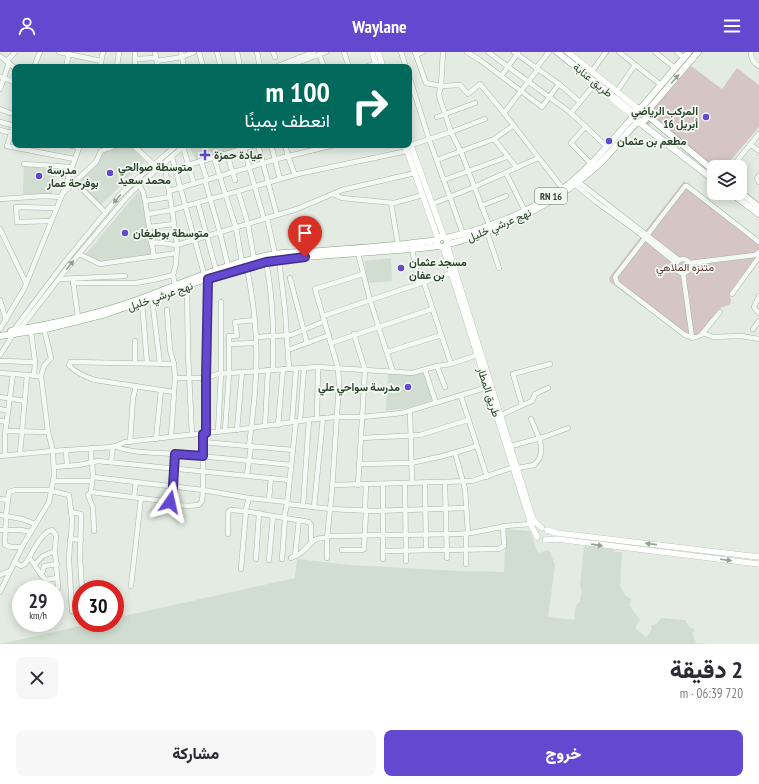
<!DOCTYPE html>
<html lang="ar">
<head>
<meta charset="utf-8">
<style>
	:root { --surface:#fff; --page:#f7f7f7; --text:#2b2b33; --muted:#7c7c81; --accent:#6448cf }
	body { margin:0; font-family:"PT Sans Narrow",Vazirmatn,sans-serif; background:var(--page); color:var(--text); direction:rtl; height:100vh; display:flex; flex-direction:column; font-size:15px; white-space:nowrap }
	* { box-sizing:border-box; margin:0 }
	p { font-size:13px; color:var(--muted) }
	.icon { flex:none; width:22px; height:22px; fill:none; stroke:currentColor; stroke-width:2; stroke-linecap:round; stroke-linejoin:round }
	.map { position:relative; height:592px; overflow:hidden; direction:ltr }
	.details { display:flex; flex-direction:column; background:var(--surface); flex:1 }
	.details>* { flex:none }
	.guide { position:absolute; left:12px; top:12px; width:400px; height:84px; border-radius:8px; box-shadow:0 2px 10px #0003; direction:rtl; background:#00695c; color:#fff; overflow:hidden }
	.controls { position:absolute; left:707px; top:108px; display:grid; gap:8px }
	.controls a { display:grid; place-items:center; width:40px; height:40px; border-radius:8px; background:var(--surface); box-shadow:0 2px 10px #0003; font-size:20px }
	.speed { position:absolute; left:12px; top:528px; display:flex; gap:8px; font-size:20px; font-weight:700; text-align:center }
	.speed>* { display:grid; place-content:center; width:52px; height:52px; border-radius:50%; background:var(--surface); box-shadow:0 2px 10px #0003; line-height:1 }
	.speed small { font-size:10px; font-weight:400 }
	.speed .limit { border:6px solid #d22; background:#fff; color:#111 }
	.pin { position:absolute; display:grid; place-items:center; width:34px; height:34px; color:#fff; margin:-41px -17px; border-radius:50% 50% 50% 0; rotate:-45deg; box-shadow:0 0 4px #0007 }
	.pin .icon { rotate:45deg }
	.me { position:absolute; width:44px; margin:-22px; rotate:11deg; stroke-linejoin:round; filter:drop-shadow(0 0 3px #0008) }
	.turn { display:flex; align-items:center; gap:14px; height:84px; padding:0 16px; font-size:18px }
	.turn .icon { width:52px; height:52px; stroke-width:2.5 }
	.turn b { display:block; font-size:28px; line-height:34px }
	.round { display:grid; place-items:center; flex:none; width:42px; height:42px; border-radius:8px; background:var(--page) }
	.head { display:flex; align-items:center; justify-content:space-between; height:68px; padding:0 16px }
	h1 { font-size:24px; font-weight:800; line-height:30px }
	.button { display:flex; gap:8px; margin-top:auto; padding:8px 16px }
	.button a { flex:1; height:46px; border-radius:8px; background:var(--accent); color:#fff; font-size:16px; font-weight:800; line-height:46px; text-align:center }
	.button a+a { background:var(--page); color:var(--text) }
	header { display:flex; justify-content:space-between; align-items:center; height:52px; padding:0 16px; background:var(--accent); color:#fff; font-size:18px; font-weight:800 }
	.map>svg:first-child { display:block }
	.built { fill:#d1ddd0 }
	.green { fill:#d5c5c4 }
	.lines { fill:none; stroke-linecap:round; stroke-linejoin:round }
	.highway-tunnel { stroke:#bec9bd; stroke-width:6; stroke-dasharray:6 3; stroke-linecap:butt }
	.minor-casing { stroke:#a8b5a7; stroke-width:5.5 }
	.major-casing { stroke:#a3b7a2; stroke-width:6 }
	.highway-casing { stroke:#8ba28a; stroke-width:7 }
	.minor { stroke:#f5f9f5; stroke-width:4.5 }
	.major { stroke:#fff; stroke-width:5.5 }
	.highway { stroke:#fff; stroke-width:6 }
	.oneway { fill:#94a194 }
	.oneway2 { fill:#909e90 }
	.route-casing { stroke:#412f87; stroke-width:10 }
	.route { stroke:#6448cf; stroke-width:7 }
	.poi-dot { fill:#6448cf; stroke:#f3f8f2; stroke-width:1.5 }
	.labels { text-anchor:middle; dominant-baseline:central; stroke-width:3.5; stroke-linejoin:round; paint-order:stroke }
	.shield { fill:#f3f8f2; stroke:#667966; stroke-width:1 }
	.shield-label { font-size:10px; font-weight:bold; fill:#2a432a }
	.street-label { font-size:11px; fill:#2a432a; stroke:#f3f8f2 }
	.poi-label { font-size:11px; font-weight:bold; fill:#2a432a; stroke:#f3f8f2; text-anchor:start }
	.park-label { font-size:11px; fill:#5f3e37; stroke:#f3f8f2 }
</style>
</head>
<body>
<header><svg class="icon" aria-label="menu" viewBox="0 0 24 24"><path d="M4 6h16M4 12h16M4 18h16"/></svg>Waylane<svg class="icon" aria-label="person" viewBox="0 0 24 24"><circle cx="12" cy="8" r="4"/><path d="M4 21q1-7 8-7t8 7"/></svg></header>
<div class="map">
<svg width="759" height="592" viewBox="0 0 759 592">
	<rect width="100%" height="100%" fill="#e3ebe2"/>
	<!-- built -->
	<g class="built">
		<path d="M123,93H129L145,109L101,153L78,130L98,110L102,102Z"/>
		<path d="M193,93H237L238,97L196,109L190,96Z"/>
		<path d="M24,114L56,116L54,132H52V143L23,142Z"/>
		<path d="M138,140L142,142L151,204L100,210L85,203Z"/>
		<path d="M391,206L392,229L367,231L365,209Z"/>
		<path d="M425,320L433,348L408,356L386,359L388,322H410Z"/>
		<path d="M506,477L530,479L538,501L549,498L555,513L548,565L574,568L576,553L580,550L582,539L580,533L584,495L586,494L613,497L615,500H622L620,534L625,543L631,547L630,553H629L640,568L635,576L646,585L652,577L651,574L656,572L661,566L685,568L690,576L694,577V579L692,581L696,591L706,592H0L94,571H115V566L295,526L297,507L350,513L458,519L504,520Z"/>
	</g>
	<!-- green -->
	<g class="green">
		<path d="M691,14L722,37L737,16L759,33V75L725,115H715L656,69L653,63L654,56Z"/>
		<path d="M684,129L759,188V206L730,244L731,249L730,252C727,254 724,254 721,256C711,266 703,293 686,286L610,230L609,226Z"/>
	</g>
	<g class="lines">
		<!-- highway-tunnel -->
		<path class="highway-tunnel" d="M630,58L650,73"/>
		<!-- minor casing -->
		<g class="minor-casing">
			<g id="minor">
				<path d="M59,0L101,9"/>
				<path d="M135,0V15"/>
				<path d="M155,0L158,15"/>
				<path d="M181,0L184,15"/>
				<path d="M199,0L203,15"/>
				<path d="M217,0L221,15"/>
				<path d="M237,0L240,15"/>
				<path d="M257,0L260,15"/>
				<path d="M273,0L275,5"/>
				<path d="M344,0L349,15"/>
				<path d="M401,0L406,15"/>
				<path d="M415,0L426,31L441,34L460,33L468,42L480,32L504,61L563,137"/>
				<path d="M443,0L441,34L439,42L440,47L451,80L461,100L489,173"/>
				<path d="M467,0L480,8L542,55L559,32"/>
				<path d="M488,0L571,61L607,95"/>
				<path d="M514,0L559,32L580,50"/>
				<path d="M619,0L661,33"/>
				<path d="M655,0L675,16"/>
				<path d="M677,0L684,6"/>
				<path d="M751,0C751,7 753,11 759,14"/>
				<path d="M319,2L324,15"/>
				<path d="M416,3L423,0"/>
				<path d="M0,4L15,16"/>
				<path d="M135,7L156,6"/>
				<path d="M7,9L15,0"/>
				<path d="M157,9L182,5L194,0"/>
				<path d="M34,15L40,0"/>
				<path d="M66,15L69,1"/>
				<path d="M100,15L103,0"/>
				<path d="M117,15L119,0"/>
				<path d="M275,15L314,0"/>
				<path d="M286,15L326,0"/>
				<path d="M366,15L376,11"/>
				<path d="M536,16L549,0"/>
				<path d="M592,19L606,0"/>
				<path d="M409,24L429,87L463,182"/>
				<path d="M501,24L518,1"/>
				<path d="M0,25L15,30"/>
				<path d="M0,37L9,11"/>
				<path d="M617,39L635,13"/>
				<path d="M0,57L10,61"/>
				<path d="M504,61L538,17"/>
				<path d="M571,61L594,33"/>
				<path d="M437,65L475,51"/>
				<path d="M15,69L7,94L74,107"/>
				<path d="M0,70L15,74"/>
				<path d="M586,74L571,91L591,112"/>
				<path d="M0,78L15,82"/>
				<path d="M494,87L517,116"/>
				<path d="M750,92L759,99"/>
				<path d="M67,93L79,95"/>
				<path d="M102,93L114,94"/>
				<path d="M133,93L155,114"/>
				<path d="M258,93L277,163"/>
				<path d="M271,93L280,127"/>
				<path d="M285,93L288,104L295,123"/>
				<path d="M411,93L451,80L485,67"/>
				<path d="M183,95L194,132"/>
				<path d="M244,97L264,167"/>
				<path d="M227,102L235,128"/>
				<path d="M172,105L204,222"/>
				<path d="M214,106L236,176L242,210"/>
				<path d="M437,108L494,87L514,73"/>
				<path d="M201,109L207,128"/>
				<path d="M164,111L169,139L281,106L334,93"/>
				<path d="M24,112L71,115"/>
				<path d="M188,113L256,93"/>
				<path d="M732,115L759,82"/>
				<path d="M506,121L525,159"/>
				<path d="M759,124L757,126L759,130"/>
				<path d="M444,128L507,105"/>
				<path d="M576,128L679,208"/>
				<path d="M205,129L220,181L228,214"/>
				<path d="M75,130L106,161"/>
				<path d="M573,131L596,150L634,177L676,211"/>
				<path d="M139,133L143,140L145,149L154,205"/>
				<path d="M169,139L172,158L298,122L407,99"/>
				<path d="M238,139L248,172L254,207"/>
				<path d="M63,141L96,110L101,99L115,94"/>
				<path d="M333,142L342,146L394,151L423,143"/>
				<path d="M0,147L44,144L61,145"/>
				<path d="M145,149L170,145"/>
				<path d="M198,151L216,218"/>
				<path d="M391,151L398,193"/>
				<path d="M432,152L474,135L538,106"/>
				<path d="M481,154L506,144"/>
				<path d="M148,162L172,158L177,193L176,212L173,223L175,233"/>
				<path d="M267,166L275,202"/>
				<path d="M51,169L17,170L16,155L56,156"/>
				<path d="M149,175L174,172"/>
				<path d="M0,177L26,231"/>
				<path d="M487,180L499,216"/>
				<path d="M151,191C160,189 167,193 177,193L297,157L342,138L415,121"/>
				<path d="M412,197L419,232"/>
				<path d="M358,201L370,248L393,320"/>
				<path d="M79,202L100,212L177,201"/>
				<circle cx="683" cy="214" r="7"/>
				<path d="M279,208L285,258L289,317"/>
				<path d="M266,210C273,245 274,282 273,318"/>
				<path d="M690,211L755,203L759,200"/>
				<path d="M247,215C250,234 254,253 255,272C259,313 254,354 249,394"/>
				<path d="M683,221L692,286"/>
				<path d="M290,226L307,291"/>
				<path d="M59,227L125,224"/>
				<path d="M73,229L78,265"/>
				<path d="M73,231H135L153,228L173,223"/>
				<path d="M424,231L451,312"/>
				<path d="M187,234L188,302L192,383"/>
				<path d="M732,242L759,205"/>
				<path d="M759,244L754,255L756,258L759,261"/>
				<path d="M152,247L160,312"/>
				<path d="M0,248L6,268"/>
				<path d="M142,250L147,311"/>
				<path d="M167,258L170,298L174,312L175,326L171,385"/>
				<path d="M720,260L701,283C695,287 691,285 685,283L617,231L615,225L685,134H687L759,190"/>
				<path d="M323,264L451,221"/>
				<path d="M0,277L24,237L62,143L80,93"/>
				<path d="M753,277L759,269"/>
				<path d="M12,280L64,211L119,144L139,125L177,93"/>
				<path d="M31,280L35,310L34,324"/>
				<path d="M703,281L713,285L741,284L759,287"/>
				<path d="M354,282L365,318L358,433"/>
				<path d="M256,285L291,283L325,269"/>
				<path d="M135,289V311"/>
				<path d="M331,291L432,257"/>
				<path d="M229,292V284H237L235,270L255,268"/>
				<path d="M288,298L329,283"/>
				<path d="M387,300L441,283"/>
				<path d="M0,303L12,284L16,282L68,215L126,146L140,132L185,93"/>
				<path d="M0,309L35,310"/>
				<path d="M437,314L445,335"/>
				<path d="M425,318L436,351"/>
				<path d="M0,321L41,324"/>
				<path d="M175,326H206L218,322L229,321L318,315L412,321L437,314L451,312L477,303"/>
				<path d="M174,340L95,328C86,325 75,321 69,313L70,310L174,312"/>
				<path d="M461,344L487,425"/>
				<path d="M0,345L25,349"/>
				<path d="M522,353L513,322L550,312"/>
				<path d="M0,357L8,359"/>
				<path d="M410,360L412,431"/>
				<path d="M501,363L532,349L535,342L548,336"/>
				<path d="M317,366L318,315"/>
				<path d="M0,369L7,370"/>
				<path d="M296,369L287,452L331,457L373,459L466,456"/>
				<path d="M300,369L304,316"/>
				<path d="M292,370L296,317"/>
				<path d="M278,373L283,317"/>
				<path d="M265,374L268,318"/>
				<path d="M237,378L242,320"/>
				<path d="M6,379L48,380"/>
				<path d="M225,379L229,321V292L256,291"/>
				<path d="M218,380L221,322V250"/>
				<path d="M207,381L206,326L208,227"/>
				<path d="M361,386L420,383L468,368"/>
				<path d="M156,387L161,338"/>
				<path d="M130,390L133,346L136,334"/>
				<path d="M114,394C133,402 155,400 175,402C214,405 252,409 291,413"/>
				<path d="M511,394L544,385L568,376"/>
				<path d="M91,396V410"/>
				<path d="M66,398L67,414"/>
				<path d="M455,401L465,437L468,481"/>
				<path d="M20,402L27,323"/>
				<path d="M5,403V382L13,322"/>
				<path d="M0,404L53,399L48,380L41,324L44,314L51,306L44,277"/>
				<path d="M92,410L93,425"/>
				<path d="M111,410L113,395"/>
				<path d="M359,412L411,411L443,404L477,394"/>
				<path d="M54,415L79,413L98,409L289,428"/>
				<path d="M518,416L534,413C549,400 537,382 531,367"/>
				<path d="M247,423L251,394"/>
				<path d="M53,429H92L91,440L88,443L93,456L94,479"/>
				<path d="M405,431L406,509"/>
				<path d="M425,431L426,497"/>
				<path d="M445,431L447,506"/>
				<path d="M333,433L472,429L514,415"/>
				<path d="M51,439L69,443L72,467L71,487L81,488"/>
				<path d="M91,440L172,450C178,455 191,454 199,453L202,449L203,438L93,425L92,429"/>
				<path d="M134,445L136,430"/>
				<path d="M0,447L8,448"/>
				<path d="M269,447L271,426"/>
				<path d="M172,450L175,402"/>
				<path d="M287,450L249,446L203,438V390L293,398"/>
				<path d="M303,454L309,368"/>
				<path d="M314,455L323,366"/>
				<path d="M365,458L366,432"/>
				<path d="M244,459L309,470L311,473V491"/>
				<path d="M71,460L81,462L80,506L82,537"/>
				<path d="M0,463L22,467L35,472"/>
				<path d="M284,466L287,452"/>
				<path d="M0,478H21L31,480"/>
				<path d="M228,482V460L231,458L244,459L246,457L249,446"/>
				<path d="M466,482V512"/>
				<path d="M328,484L458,482L471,481L506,474L531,472"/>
				<path d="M70,488L69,508L72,559"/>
				<path d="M22,495H11L5,493L6,463L9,440L15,438H52"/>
				<path d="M342,498H362L364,497L366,458"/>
				<path d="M383,499L499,497L504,494L503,474"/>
				<path d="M295,504L299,468"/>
				<path d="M29,506C36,513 39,522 46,528L57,526"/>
				<path d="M291,506C294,504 299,503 302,500C312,491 313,485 327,486"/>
				<path d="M327,506V486L332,438L339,332L338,316L315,237L363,222"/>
				<path d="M256,507L259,461"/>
				<path d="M282,507L285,466"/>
				<path d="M383,507V432"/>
				<path d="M269,508L273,464"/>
				<path d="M14,510L21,514L25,512C32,502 41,480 52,478L56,483L55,499L58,536"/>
				<path d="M35,512L43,504L55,499"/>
				<path d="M241,517L246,459"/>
				<path d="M40,522L43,519L44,514L57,512"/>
				<path d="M0,523L10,519"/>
				<path d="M131,534L141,446"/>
				<path d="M0,540L23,493L49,450L54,424L53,399L113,395L125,390L251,376L314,367L336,365H362L402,361L488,335"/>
			</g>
		</g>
		<!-- major casing -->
		<g class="major-casing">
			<g id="major">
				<path d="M372,0L377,15"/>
				<path d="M378,0L383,15"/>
				<path d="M568,0L637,56"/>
				<path d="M612,47L632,63"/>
				<path d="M409,88L444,185"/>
				<path d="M405,93L438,187"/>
				<path d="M447,193L533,467L536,471L542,476"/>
				<path d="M443,195L532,475L537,485"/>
				<path d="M547,478L557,481L759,505"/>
				<path d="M545,488L557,487L759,512"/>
			</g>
		</g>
		<!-- highway casing -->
		<g class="highway-casing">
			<g id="highway">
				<path d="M557,0L629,57"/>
				<path d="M641,56L689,0"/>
				<path d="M647,61L643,56H637L633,60L632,66L638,70L645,68L650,56L698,0"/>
				<path d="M647,63L714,119"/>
				<path d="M640,71L714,128"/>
				<path d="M740,140L759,155"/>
				<path d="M731,141L759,162"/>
				<circle cx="442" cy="190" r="5"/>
				<path d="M446,186C483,178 534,159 564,136C590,116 611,90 632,66"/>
				<path d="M447,192C461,190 475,184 488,179C529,164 565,143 598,113C612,100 624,84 637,70"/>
				<path d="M11,279C52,272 94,263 134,249C181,232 226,211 275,202C289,200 305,200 320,199C359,196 398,194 437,188"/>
				<path d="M0,284L46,277L106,262L217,223L266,210L305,205L412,197L439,194"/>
			</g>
		</g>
		<!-- minor -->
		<use href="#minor" class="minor"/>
		<!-- major -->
		<use href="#major" class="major"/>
		<!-- highway -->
		<use href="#highway" class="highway"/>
	</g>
	<!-- one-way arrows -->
	<defs><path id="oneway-solid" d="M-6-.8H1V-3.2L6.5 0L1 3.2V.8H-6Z"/></defs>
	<g class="oneway">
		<use href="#oneway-solid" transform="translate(675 27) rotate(-49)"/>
		<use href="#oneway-solid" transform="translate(651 492) rotate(-174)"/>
		<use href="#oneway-solid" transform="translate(597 493) rotate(8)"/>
		<use href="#oneway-solid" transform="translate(726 508) rotate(7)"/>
	</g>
	<g class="oneway2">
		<use href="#oneway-solid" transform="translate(117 147) rotate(130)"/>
		<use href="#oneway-solid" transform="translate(70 213) rotate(-50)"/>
	</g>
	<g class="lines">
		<!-- route casing -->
		<g class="route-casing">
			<path id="route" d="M170,450H172L175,402L203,404V382L206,381V326L208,227L266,210L305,205"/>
		</g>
		<!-- route -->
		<use href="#route" class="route"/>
	</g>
	<!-- markers -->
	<g class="poi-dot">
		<circle cx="706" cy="65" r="4"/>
		<circle cx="609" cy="89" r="4"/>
		<path d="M203 97h4v4h4v4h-4v4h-4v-4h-4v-4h4z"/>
		<circle cx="110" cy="121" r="4"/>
		<circle cx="39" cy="124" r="4"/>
		<circle cx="125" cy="181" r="4"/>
		<circle cx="401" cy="216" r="4"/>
		<circle cx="408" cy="335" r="4"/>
	</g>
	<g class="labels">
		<!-- shield labels -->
		<rect class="shield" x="535" y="136" width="32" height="16" rx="3"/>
		<g class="shield-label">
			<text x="551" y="144">RN 16</text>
		</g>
		<!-- street labels -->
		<g class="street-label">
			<text transform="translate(593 28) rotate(39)">طريق عنابة</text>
			<text transform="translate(499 173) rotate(-23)">نهج عرشي خليل</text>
			<text transform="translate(160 244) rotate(-19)">نهج عرشي خليل</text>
			<text transform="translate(489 340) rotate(72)">طريق المطار</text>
		</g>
		<!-- poi labels -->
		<g class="poi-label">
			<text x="698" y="59" text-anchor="end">المركب الرياضي<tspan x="698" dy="13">16 أبريل</tspan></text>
			<text x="617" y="89">مطعم بن عثمان</text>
			<text x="214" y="103">عيادة حمزة</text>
			<text x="118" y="115">متوسطة صوالحي<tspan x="118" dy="13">محمد سعيد</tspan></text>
			<text x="47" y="118">مدرسة<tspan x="47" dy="13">بوفرحة عمار</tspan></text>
			<text x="133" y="181">متوسطة بوطيغان</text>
			<text x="409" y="210">مسجد عثمان<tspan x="409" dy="13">بن عفان</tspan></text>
			<text x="400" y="335" text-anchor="end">مدرسة سواحي علي</text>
		</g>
		<!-- park labels -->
		<g class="park-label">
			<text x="685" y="215">متنزه الملاهي</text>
		</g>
	</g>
</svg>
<div class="controls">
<a><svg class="icon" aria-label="layers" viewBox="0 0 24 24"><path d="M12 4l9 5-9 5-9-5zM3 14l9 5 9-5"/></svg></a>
</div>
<div class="speed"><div>29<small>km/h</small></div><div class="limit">30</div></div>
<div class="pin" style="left:305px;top:205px;background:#d93025"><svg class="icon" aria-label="arrive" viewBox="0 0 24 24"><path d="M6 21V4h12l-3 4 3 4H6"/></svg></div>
<svg class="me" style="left:170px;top:450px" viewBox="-20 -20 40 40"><path d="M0-17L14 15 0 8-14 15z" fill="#6448cf" stroke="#fff" stroke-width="4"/></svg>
<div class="guide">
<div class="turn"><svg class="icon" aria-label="right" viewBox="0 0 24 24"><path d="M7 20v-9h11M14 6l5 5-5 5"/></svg><div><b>100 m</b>انعطف يمينًا</div></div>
</div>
</div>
<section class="details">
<div class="head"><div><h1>2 دقيقة</h1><p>720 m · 06:39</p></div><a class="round"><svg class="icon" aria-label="close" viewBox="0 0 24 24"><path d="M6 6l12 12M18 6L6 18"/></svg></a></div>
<div class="button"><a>خروج</a><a>مشاركة</a></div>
</section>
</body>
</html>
